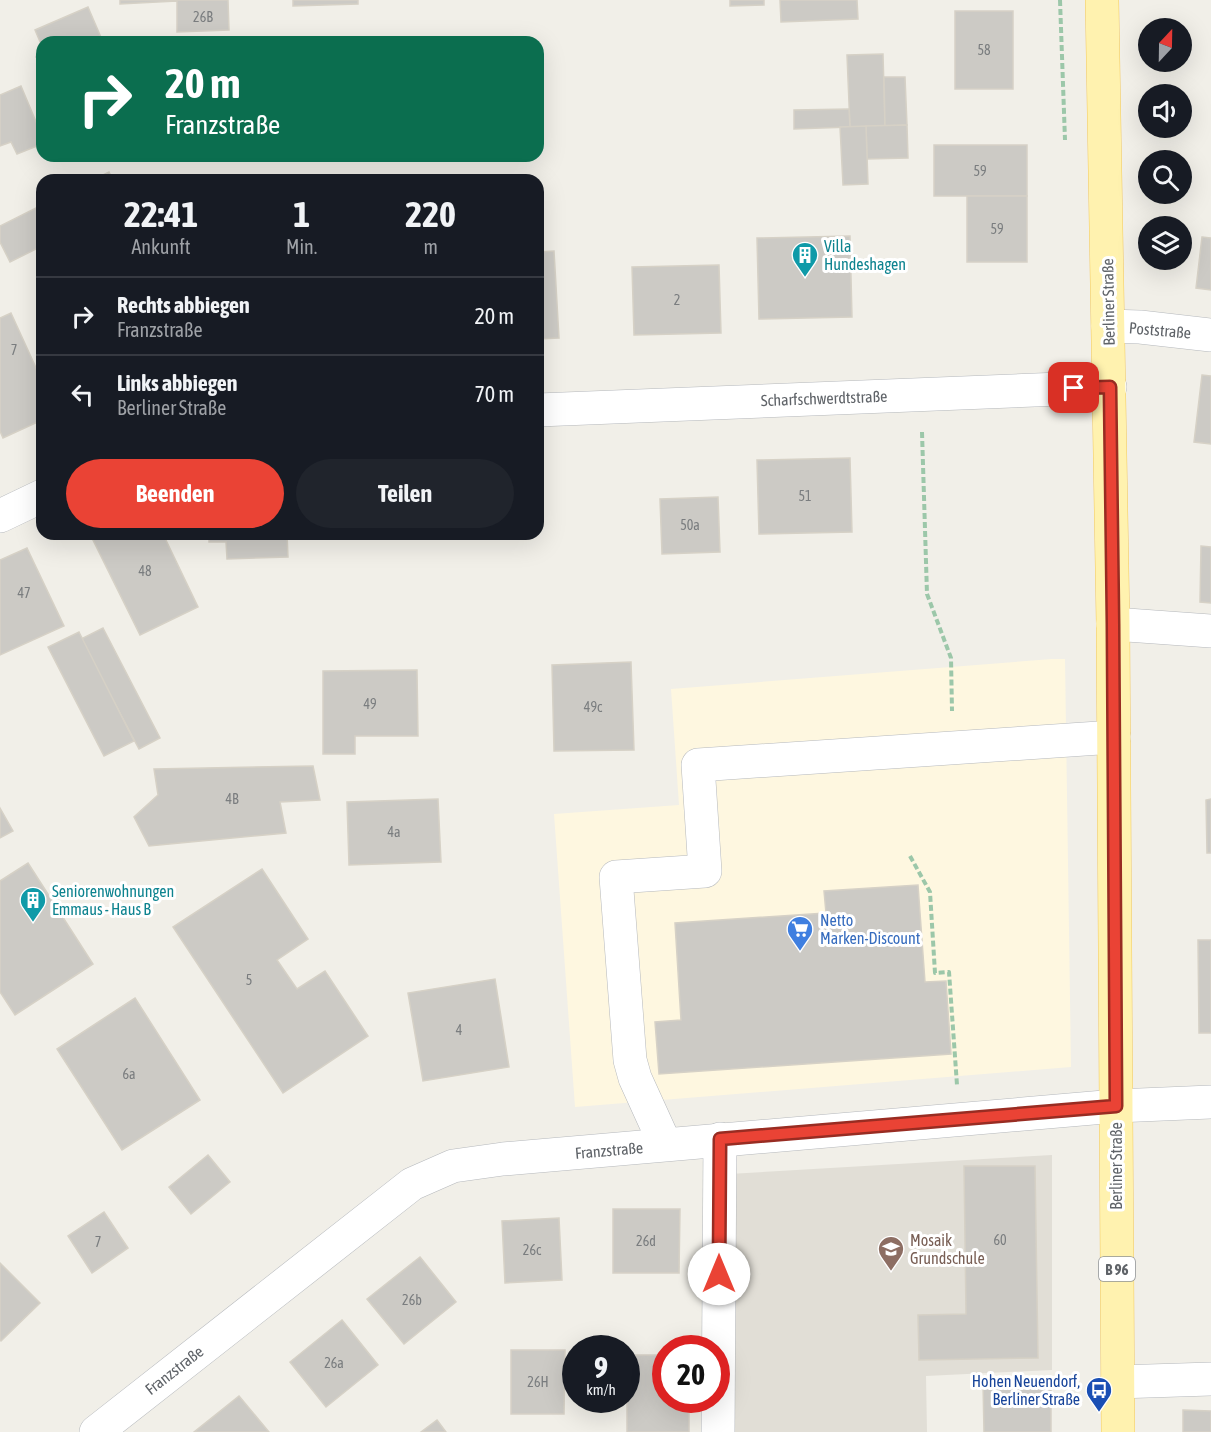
<!DOCTYPE html>
<html lang="de">
<head>
<meta charset="utf-8">
<style>
	:root { --surface:#171b24; --page:#20242c; --text:#f1f3f6; --muted:#9ea1a6; --line:#363941; --accent:#ea4335 }
	body { margin:0; font-family:"Asap Condensed",sans-serif; background:var(--page); color:var(--text); height:100vh; display:flex; flex-direction:column; font-size:22px; white-space:nowrap }
	* { box-sizing:border-box; margin:0 }
	p { font-size:20px; color:var(--muted) }
	.icon { flex:none; width:33px; height:33px; fill:none; stroke:currentColor; stroke-width:2; stroke-linecap:round; stroke-linejoin:round }
	.map { position:relative; flex:1; overflow:hidden }
	.side { position:absolute; left:36px; top:174px; width:508px; height:366px; display:flex; flex-direction:column; background:var(--surface); border-radius:18px; box-shadow:0 6px 24px #0002 }
	.side>* { flex:none }
	.banner { position:absolute; left:36px; top:36px; width:508px; height:126px; border-radius:18px; box-shadow:0 6px 24px #0002; background:#0b6e4f; color:#fff; overflow:hidden }
	.needle { width:39px; rotate:22deg }
	.buttons { position:absolute; left:1138px; top:18px; display:grid; gap:12px }
	.buttons a { display:grid; place-items:center; width:54px; height:54px; border-radius:50%; background:var(--surface); box-shadow:0 6px 24px #0002; font-size:30px }
	.speed { position:absolute; left:562px; top:1335px; display:flex; gap:12px; font-size:30px; font-weight:700; text-align:center }
	.speed>* { display:grid; place-content:center; width:78px; height:78px; border-radius:50%; background:var(--surface); box-shadow:0 6px 24px #0002; line-height:1 }
	.speed small { font-size:15px; font-weight:400 }
	.speed .limit { border:9px solid #d22; background:#fff; color:#111 }
	.pin { position:absolute; display:grid; place-items:center; width:51px; height:51px; color:#fff; margin:-26px; border-radius:12px; box-shadow:0 3px 9px #0006 }
	.me { position:absolute; width:66px; margin:-33px; rotate:0deg; stroke-linejoin:round; filter:drop-shadow(0 0 4px #0008) }
	.turn { display:flex; align-items:center; gap:21px; height:126px; padding:0 30px; font-size:27px }
	.turn .icon { width:78px; height:78px; stroke-width:2.5 }
	.turn b { display:block; font-size:42px; line-height:51px }
	.eta { display:flex; justify-content:space-evenly; align-items:center; height:102px; text-align:center }
	.eta b { font-size:36px; font-weight:700; line-height:42px }
	.action { display:flex; gap:12px; margin-top:auto; padding:12px 30px }
	.action a { flex:1; height:69px; border-radius:36px; background:var(--accent); color:#fff; font-size:24px; font-weight:700; line-height:69px; text-align:center }
	.action a+a { background:var(--page); color:var(--text) }
	ul { padding:0; list-style:none }
	li { display:flex; align-items:center; gap:18px; height:78px; padding:0 30px; border-top:2px solid var(--line) }
	li div { flex:1 }
	li b { display:block; font-size:22px }
	li em { font-style:normal }
	.map>svg:first-child { display:block }
	.commercial { fill:#fef7e0 }
	.education { fill:#e1ded6 }
	.building { fill:#cccac5; stroke:#d6d1c6; stroke-width:1.5 }
	.lines { fill:none; stroke-linecap:round; stroke-linejoin:round }
	.minor-casing { stroke:#b5b8bc; stroke-width:34 }
	.major-casing { stroke:#f2c960; stroke-width:34 }
	.path { stroke:#9cc7a9; stroke-width:4; stroke-dasharray:6 3; stroke-linecap:butt }
	.minor { stroke:#fff; stroke-width:33 }
	.major { stroke:#fff2af; stroke-width:33 }
	.route-casing { stroke:#982c22; stroke-width:15 }
	.route { stroke:#ea4335; stroke-width:10 }
	.labels { text-anchor:middle; dominant-baseline:central; stroke-width:6; stroke-linejoin:round; paint-order:stroke }
	.number-label { font-size:14px; fill:#7a7d7f }
	.shield { fill:#fff; stroke:#8f9295; stroke-width:1.5 }
	.shield-label { font-size:15px; font-weight:bold; fill:#5f6368 }
	.culture-label { font-size:16px; fill:#0d838f; stroke:#fff; text-anchor:start }
	.street-label { font-size:16px; fill:#5f6368; stroke:#fff }
	.shop-label { font-size:16px; fill:#366cbe; stroke:#fff; text-anchor:start }
	.education-label { font-size:16px; fill:#785e54; stroke:#fff; text-anchor:start }
	.transit-label { font-size:16px; fill:#164399; stroke:#fff; text-anchor:end }
</style>
</head>
<body>
<div class="map">
<svg width="1211" height="1432" viewBox="0 0 1211 1432">
	<rect width="100%" height="100%" fill="#f1efe8"/>
	<!-- commercial -->
	<path class="commercial" d="M1052,659H1065L1071,1067L575,1107L554,814L679,805L671,689Z"/>
	<!-- education -->
	<path class="education" d="M1052,1155V1370L926,1376L927,1432H728L729,1174Z"/>
	<!-- building -->
	<g class="building">
		<path d="M120,0H228L229,30L177,32V1L120,4Z"/>
		<path d="M293,0H358V4L293,6Z"/>
		<path d="M730,0H764V5L730,6Z"/>
		<path d="M780,0H857L858,19L781,22Z"/>
		<path d="M88,7L103,42H42V59L36,57L41,44L35,30Z"/>
		<rect x="955" y="11" width="58" height="78"/>
		<path d="M883,54L885,126L850,127L847,55Z"/>
		<path d="M884,77H905L907,125L885,126Z"/>
		<path d="M21,86L42,136V144L17,154L11,142L0,146V95Z"/>
		<path d="M849,109L850,127L794,129V110Z"/>
		<path d="M907,125L908,158L867,159L866,126Z"/>
		<path d="M866,126L868,184L843,185L840,127Z"/>
		<rect x="934" y="145" width="93" height="51"/>
		<path d="M109,172L113,180H93Z"/>
		<rect x="967" y="196" width="60" height="66"/>
		<path d="M42,205V246L10,262L0,242V226Z"/>
		<path d="M850,236L852,317L759,319L757,238Z"/>
		<path d="M1202,237L1211,238V290L1196,288Z"/>
		<path d="M554,251L559,338L538,339V252Z"/>
		<path d="M719,265L721,333L634,335L632,267Z"/>
		<path d="M11,313L42,381V420L3,438L0,431V318Z"/>
		<path d="M1202,375L1211,376V444L1194,442Z"/>
		<path d="M850,458L852,532L759,534L757,460Z"/>
		<path d="M718,497L720,552L662,554L660,499Z"/>
		<path d="M95,534H163L198,607L140,635L91,536Z"/>
		<path d="M209,534H287L288,557L227,559L226,542H209Z"/>
		<path d="M1201,546L1211,547V603L1200,602Z"/>
		<path d="M27,548L64,626L0,655V560Z"/>
		<path d="M103,628L160,738L139,749L81,639Z"/>
		<path d="M79,632L134,741L104,756L48,647Z"/>
		<path d="M631,662L634,750L554,751L552,665Z"/>
		<path d="M417,670L418,736H355V754H323V671Z"/>
		<path d="M313,766L320,800L280,802L286,833L149,846L134,817L158,795L154,769Z"/>
		<path d="M438,799L441,862L349,865L347,802Z"/>
		<path d="M1211,799V853H1207L1206,800Z"/>
		<path d="M0,808L13,831L0,838Z"/>
		<path d="M28,863L93,964L15,1015L0,992V881Z"/>
		<path d="M262,869L308,939L277,960L297,989L325,971L368,1036L283,1093L173,927Z"/>
		<path d="M918,885L925,982L946,981L951,1054L659,1074L655,1022L681,1020L675,923L826,913L824,891Z"/>
		<path d="M1198,940H1211V1033H1199Z"/>
		<path d="M495,979L509,1067L423,1081L408,993Z"/>
		<path d="M135,998L200,1100L122,1150L57,1049Z"/>
		<path d="M208,1155L230,1182L191,1214L169,1187Z"/>
		<path d="M964,1166H1035L1038,1358L919,1360L918,1315L966,1314Z"/>
		<path d="M613,1209H680L679,1273H613Z"/>
		<path d="M104,1212L128,1248L92,1273L68,1236Z"/>
		<path d="M559,1218L562,1280L505,1283L502,1221Z"/>
		<path d="M420,1257L456,1302L404,1344L367,1299Z"/>
		<path d="M0,1263L40,1303L1,1341L0,1340Z"/>
		<path d="M342,1320L378,1365L326,1407L290,1362Z"/>
		<path d="M511,1350H565L564,1414H511Z"/>
		<path d="M627,1355H666V1400H689V1432H627Z"/>
		<path d="M1051,1381V1432H984L983,1383Z"/>
		<path d="M239,1396L269,1432H194Z"/>
		<path d="M1183,1410L1211,1411V1432H1183Z"/>
		<path d="M437,1420L446,1432H421Z"/>
	</g>
	<g class="lines">
		<!-- minor casing -->
		<g class="minor-casing">
			<g id="minor">
				<path d="M1108,326L1140,327L1211,335"/>
				<path d="M538,410L1110,387"/>
				<path d="M0,516L42,496"/>
				<path d="M1113,624L1211,631"/>
				<path d="M665,1144L635,1078L630,1060L616,877L705,871L698,765L1114,737"/>
				<path d="M1117,1382L1211,1379"/>
				<path d="M96,1432L412,1184L453,1166L503,1159L1116,1106L1211,1102"/>
				<path d="M718,1432L720,1139"/>
			</g>
		</g>
		<!-- major casing -->
		<g class="major-casing">
			<path id="major" d="M1102,0L1113,624L1118,1432"/>
		</g>
		<!-- path -->
		<g class="path">
			<path d="M1060,0L1065,140"/>
			<path d="M922,432L927,594L951,658L952,711"/>
			<path d="M910,856L930,892L935,973L949,972L957,1085"/>
		</g>
		<!-- minor -->
		<use href="#minor" class="minor"/>
		<!-- major -->
		<use href="#major" class="major"/>
	</g>
	<g class="lines">
		<!-- route casing -->
		<g class="route-casing">
			<path id="route" d="M719,1274L720,1139L1116,1106L1113,624L1110,387L1074,388"/>
		</g>
		<!-- route -->
		<use href="#route" class="route"/>
	</g>
	<!-- icons -->
	<defs>
		<g id="building-pin" transform="scale(1.35)"><path d="M0 17L-7.5 6A9.5 9.5 0 1 1 7.5 6Z" fill="#0f9aa8" stroke="#fff"/><path d="M-4-6H4V6H1V3H-1V6H-4ZM-2.5-4.3h1.7v1.8h-1.7ZM.8-4.3h1.7v1.8H.8ZM-2.5-1h1.7V.8h-1.7ZM.8-1h1.7V.8H.8Z" fill="#fff"/></g>
		<g id="supermarket-pin" transform="scale(1.35)"><path d="M0 17L-7.5 6A9.5 9.5 0 1 1 7.5 6Z" fill="#3f7fe0" stroke="#fff"/><path d="M-6-5.5h2.5l.6 2H6L4.5 2H-2.5L-4.4-4H-6ZM-1.5 3.2a1.3 1.3 0 1 0 .1 0ZM3 3.2a1.3 1.3 0 1 0 .1 0Z" fill="#fff"/></g>
		<g id="school-pin" transform="scale(1.35)"><path d="M0 17L-7.5 6A9.5 9.5 0 1 1 7.5 6Z" fill="#8d6e63" stroke="#fff"/><path d="M0-5L7-2L0 1L-7-2ZM-4 1L0 2.5L4 1V4Q0 6-4 4Z" fill="#fff"/></g>
		<g id="bus-pin" transform="scale(1.35)"><path d="M0 17L-7.5 6A9.5 9.5 0 1 1 7.5 6Z" fill="#1a4fb4" stroke="#fff"/><path d="M-5-6H5V4H4V6H2V4H-2V6H-4V4H-5ZM-3.5-4V0h7V-4ZM-3.5 1.2v1.5H-2V1.2ZM2 1.2v1.5H3.5V1.2Z" fill="#fff"/></g>
	</defs>
	<g fill-rule="evenodd">
		<use href="#building-pin" x="805" y="255"/>
		<use href="#building-pin" x="33" y="900"/>
		<use href="#supermarket-pin" x="800" y="929"/>
		<use href="#school-pin" x="891" y="1249"/>
		<use href="#bus-pin" x="1099" y="1390"/>
	</g>
	<g class="labels">
		<!-- number labels -->
		<g class="number-label">
			<text x="203" y="17">26B</text>
			<text x="984" y="50">58</text>
			<text x="980" y="171">59</text>
			<text x="997" y="229">59</text>
			<text x="677" y="300">2</text>
			<text x="14" y="350">7</text>
			<text x="805" y="496">51</text>
			<text x="690" y="525">50a</text>
			<text x="145" y="571">48</text>
			<text x="24" y="593">47</text>
			<text x="370" y="704">49</text>
			<text x="593" y="707">49c</text>
			<text x="232" y="799">4B</text>
			<text x="394" y="832">4a</text>
			<text x="249" y="980">5</text>
			<text x="459" y="1030">4</text>
			<text x="129" y="1074">6a</text>
			<text x="1000" y="1240">60</text>
			<text x="646" y="1241">26d</text>
			<text x="98" y="1242">7</text>
			<text x="532" y="1250">26c</text>
			<text x="412" y="1300">26b</text>
			<text x="334" y="1363">26a</text>
			<text x="538" y="1382">26H</text>
		</g>
		<!-- shield labels -->
		<rect class="shield" x="1099" y="1257" width="36" height="24" rx="4.5"/>
		<g class="shield-label">
			<text x="1117" y="1269">B 96</text>
		</g>
		<!-- culture labels -->
		<g class="culture-label">
			<text x="824" y="246">Villa<tspan x="824" dy="18">Hundeshagen</tspan></text>
			<text x="52" y="891">Seniorenwohnungen<tspan x="52" dy="18">Emmaus - Haus B</tspan></text>
		</g>
		<!-- street labels -->
		<g class="street-label">
			<text transform="translate(1108 302) rotate(-91)">Berliner Straße</text>
			<text transform="translate(1160 330) rotate(5)">Poststraße</text>
			<text transform="translate(824 398) rotate(-2)">Scharfschwerdtstraße</text>
			<text transform="translate(609 1150) rotate(-5)">Franzstraße</text>
			<text transform="translate(1116 1166) rotate(-90)">Berliner Straße</text>
			<text transform="translate(174 1370) rotate(-38)">Franzstraße</text>
		</g>
		<!-- shop labels -->
		<g class="shop-label">
			<text x="820" y="920">Netto<tspan x="820" dy="18">Marken-Discount</tspan></text>
		</g>
		<!-- education labels -->
		<g class="education-label">
			<text x="910" y="1240">Mosaik<tspan x="910" dy="18">Grundschule</tspan></text>
		</g>
		<!-- transit labels -->
		<g class="transit-label">
			<text x="1080" y="1381">Hohen Neuendorf,<tspan x="1080" dy="18">Berliner Straße</tspan></text>
		</g>
	</g>
</svg>
<div class="buttons">
<a><svg class="needle" viewBox="-14 -14 28 28"><path d="M0-13l5 13h-10z" fill="#e53935"/><path d="M0 13l5-13h-10z" fill="#9ea1a6"/></svg></a>
<a><svg class="icon" aria-label="sound" viewBox="0 0 24 24"><path d="M4 9h4l5-4v14l-5-4H4zM17 9q2 3 0 6"/></svg></a>
<a><svg class="icon" aria-label="search" viewBox="0 0 24 24"><circle cx="10" cy="10" r="6"/><path d="M15 15l6 6"/></svg></a>
<a><svg class="icon" aria-label="layers" viewBox="0 0 24 24"><path d="M12 4l9 5-9 5-9-5zM3 14l9 5 9-5"/></svg></a>
</div>
<div class="speed"><div>9<small>km/h</small></div><div class="limit">20</div></div>
<div class="pin" style="left:1074px;top:388px;background:#d93025"><svg class="icon" aria-label="arrive" viewBox="0 0 24 24"><path d="M6 21V4h12l-3 4 3 4H6"/></svg></div>
<svg class="me" style="left:719px;top:1274px" viewBox="-20 -20 40 40"><circle r="19" fill="#fff"/><path d="M0-13L10 11 0 6-10 11z" fill="#ea4335"/></svg>
<div class="banner">
<div class="turn"><svg class="icon" aria-label="right" viewBox="0 0 24 24"><path d="M7 20v-9h11M14 6l5 5-5 5"/></svg><div><b>20 m</b>Franzstraße</div></div>
</div>
<section class="side">
<div class="eta">
<div><b>22:41</b><p>Ankunft</p></div>
<div><b>1</b><p>Min.</p></div>
<div><b>220</b><p>m</p></div>
</div>
<ul>
<li><svg class="icon" aria-label="right" viewBox="0 0 24 24"><path d="M7 20v-9h11M14 6l5 5-5 5"/></svg><div><b>Rechts abbiegen</b><p>Franzstraße</p></div><em>20 m</em></li>
<li><svg class="icon" aria-label="left" viewBox="0 0 24 24"><path d="M17 20v-9H6M10 6l-5 5 5 5"/></svg><div><b>Links abbiegen</b><p>Berliner Straße</p></div><em>70 m</em></li>
</ul>
<div class="action"><a>Beenden</a><a>Teilen</a></div>
</section>
</div>
</body>
</html>
